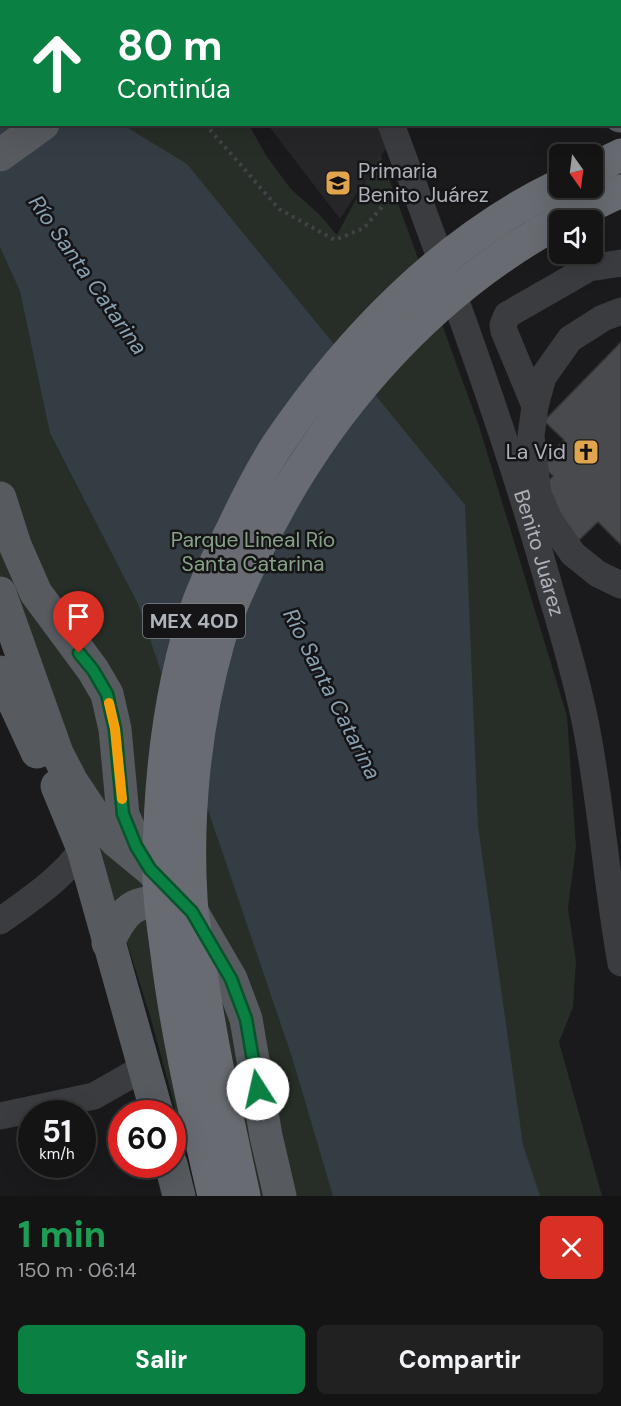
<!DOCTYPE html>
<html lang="es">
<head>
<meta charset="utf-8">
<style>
	:root { --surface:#141415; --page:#212122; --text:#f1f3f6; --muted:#9d9ea0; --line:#333334; --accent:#0b8043 }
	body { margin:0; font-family:"DM Sans",sans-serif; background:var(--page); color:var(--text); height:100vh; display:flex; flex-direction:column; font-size:22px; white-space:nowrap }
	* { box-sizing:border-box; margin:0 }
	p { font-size:20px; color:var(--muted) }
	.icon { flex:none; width:33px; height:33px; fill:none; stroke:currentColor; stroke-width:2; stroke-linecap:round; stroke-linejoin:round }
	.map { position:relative; height:1196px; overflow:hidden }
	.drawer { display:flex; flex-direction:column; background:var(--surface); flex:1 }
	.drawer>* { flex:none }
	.banner { position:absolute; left:0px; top:0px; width:621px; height:126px; box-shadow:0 6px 24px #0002,0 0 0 2px var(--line); background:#0b8043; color:#fff; overflow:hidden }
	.needle { width:39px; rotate:166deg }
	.fabs { position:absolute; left:549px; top:144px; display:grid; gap:12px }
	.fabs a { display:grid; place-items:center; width:54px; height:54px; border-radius:9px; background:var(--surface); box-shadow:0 6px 24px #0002,0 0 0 2px var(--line); font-size:30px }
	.speed { position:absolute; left:18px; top:1100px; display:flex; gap:12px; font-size:30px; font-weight:700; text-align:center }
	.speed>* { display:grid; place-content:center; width:78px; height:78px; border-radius:50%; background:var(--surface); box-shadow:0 6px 24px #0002,0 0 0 2px var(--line); line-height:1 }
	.speed small { font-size:15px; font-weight:400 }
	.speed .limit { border:9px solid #d22; background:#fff; color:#111 }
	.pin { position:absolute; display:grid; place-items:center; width:51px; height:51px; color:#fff; margin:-62px -26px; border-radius:50% 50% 50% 0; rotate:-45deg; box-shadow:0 0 6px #0007 }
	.pin .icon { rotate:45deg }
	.me { position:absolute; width:66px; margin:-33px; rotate:350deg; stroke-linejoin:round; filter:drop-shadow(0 0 4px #0008) }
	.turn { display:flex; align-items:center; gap:21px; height:126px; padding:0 18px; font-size:27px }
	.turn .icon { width:78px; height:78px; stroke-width:2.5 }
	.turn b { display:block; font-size:42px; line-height:51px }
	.round { display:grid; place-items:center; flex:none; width:63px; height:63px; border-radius:9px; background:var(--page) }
	.summary { display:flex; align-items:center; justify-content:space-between; height:102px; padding:0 18px }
	h1 { font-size:36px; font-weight:800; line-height:45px; color:#1e9e55 }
	.action { display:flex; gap:12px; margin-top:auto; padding:12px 18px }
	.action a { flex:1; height:69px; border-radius:9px; background:var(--accent); color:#fff; font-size:24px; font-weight:800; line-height:69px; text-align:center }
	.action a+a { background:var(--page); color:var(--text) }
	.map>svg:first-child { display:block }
	.built { fill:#262629 }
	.green { fill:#262e27 }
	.water { fill:#343d44 }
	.building { fill:#494a4e; stroke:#343437; stroke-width:1.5 }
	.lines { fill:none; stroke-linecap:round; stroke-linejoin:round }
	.path { stroke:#414347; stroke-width:4; stroke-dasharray:3 4.5; stroke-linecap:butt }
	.minor { stroke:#3b3c40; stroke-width:27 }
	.major { stroke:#575a5f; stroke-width:33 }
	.highway { stroke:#686b71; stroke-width:33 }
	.highway-bridge { stroke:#686b71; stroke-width:33 }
	.route-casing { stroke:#07532c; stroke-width:15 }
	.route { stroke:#0b8043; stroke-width:10 }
	.slow { stroke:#f59e0b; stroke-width:10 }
	.labels { text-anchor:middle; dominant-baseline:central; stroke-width:5; stroke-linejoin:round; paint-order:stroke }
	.shield { fill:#151517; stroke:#808389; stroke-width:1.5 }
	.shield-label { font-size:20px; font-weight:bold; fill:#aeb2ba }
	.poi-label { font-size:21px; fill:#aeb2ba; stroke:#151517; text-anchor:start }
	.park-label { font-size:21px; fill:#87a387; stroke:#151517 }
	.street-label { font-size:21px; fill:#aeb2ba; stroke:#151517 }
	.water-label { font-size:22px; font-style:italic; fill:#88a1b1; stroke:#151517 }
</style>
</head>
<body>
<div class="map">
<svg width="621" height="1196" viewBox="0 0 621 1196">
	<rect width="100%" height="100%" fill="#1a1a1c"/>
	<!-- built -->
	<path class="built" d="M268,125H378L387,147L340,219Z"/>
	<!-- green -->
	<path class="green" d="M0,0L159,1L2,2V124L249,125L267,157L291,189L319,214L337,235L380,154L479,426L567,716L576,847L568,908L576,961L573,1007L559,1042L602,1196H199L151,1019L114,901L0,600Z"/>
	<!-- water -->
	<path class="water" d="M0,46L2,124L123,125L187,164L465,505L478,826L523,1145L540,1196H333L292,1057L138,604L50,433L20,291L0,247Z"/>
	<!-- building -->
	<path class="building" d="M621,342V545L598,522L578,541L542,487L553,476L540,464L564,440L544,421Z"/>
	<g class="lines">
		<!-- path -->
		<g class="path">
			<path d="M120,0L121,2"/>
			<path d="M205,124L279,209L335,240L364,228L392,195"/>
		</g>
		<!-- minor -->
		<g class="minor">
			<path id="s1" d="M391,124C448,279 507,434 551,593C563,633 575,674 584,716C601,797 606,881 621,963"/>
			<path d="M621,311L603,318L570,339L543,377L535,406L531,436L538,494L550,521L573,554L598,574L621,585"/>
			<path d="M535,406L504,331L503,325L507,315L589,268L621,263"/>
			<path d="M0,921C34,897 72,872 92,834"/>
			<path d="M0,1116L94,1096L145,1067"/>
		</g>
		<!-- major -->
		<g class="major">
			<path d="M374,0L376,2"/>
			<path d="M401,0L402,2"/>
			<path d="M430,0L431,2"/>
			<path d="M224,2L227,0"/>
			<path d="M620,116H621"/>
			<path d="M0,155L43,124"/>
			<path d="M0,498L15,545L36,593L93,670L107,694L115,729L123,815L141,855"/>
			<path d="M0,593L57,753L72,782L98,821L116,841L150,869L192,912L231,979L246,1019L266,1136L280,1196"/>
			<path d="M0,672L37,752"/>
			<path d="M57,786L83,849L157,1113"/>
			<path d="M108,943C127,902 136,901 180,901"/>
			<path d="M171,1164L179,1196"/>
		</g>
		<!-- highway -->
		<g class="highway">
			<path d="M592,169L621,155"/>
			<path d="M561,220L621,191"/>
		</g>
		<!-- highway-bridge -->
		<g class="highway-bridge">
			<path d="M214,1196C196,1116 177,1036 167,954C163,924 158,892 159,861C160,774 170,684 199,601C208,578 219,555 231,532C245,502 260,472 278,444C349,339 444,241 560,185"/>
			<path d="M244,1196C227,1117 210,1039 199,959C197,939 192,919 191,898C186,814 195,724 218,643C226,614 240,587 252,560C317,420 423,296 560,221"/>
		</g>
	</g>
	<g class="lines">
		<!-- route casing -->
		<g class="route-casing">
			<path id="route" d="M79,653L93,670L107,694L115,729L123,814L136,846L150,869L192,912L231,979L246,1019L258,1089"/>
		</g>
		<!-- route -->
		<use href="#route" class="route"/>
		<!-- slow -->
		<path class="slow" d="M109,703L115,729L122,799"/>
	</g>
	<!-- icons -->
	<defs>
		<g id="school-square" transform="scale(1.35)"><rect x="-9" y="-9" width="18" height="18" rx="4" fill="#e1a64d" stroke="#151517"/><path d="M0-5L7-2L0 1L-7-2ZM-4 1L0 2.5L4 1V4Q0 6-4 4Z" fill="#111"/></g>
		<g id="church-square" transform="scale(1.35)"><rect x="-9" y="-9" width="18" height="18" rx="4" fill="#e1a64d" stroke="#151517"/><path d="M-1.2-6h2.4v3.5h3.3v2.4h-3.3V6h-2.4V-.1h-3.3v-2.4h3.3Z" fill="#111"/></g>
	</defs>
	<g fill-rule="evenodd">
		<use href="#school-square" x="338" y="183"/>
		<use href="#church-square" x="586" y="452"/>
	</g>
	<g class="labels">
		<!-- shield labels -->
		<rect class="shield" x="143" y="604" width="102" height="34" rx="4.5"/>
		<g class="shield-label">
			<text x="194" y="621">MEX 40D</text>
		</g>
		<!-- poi labels -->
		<g class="poi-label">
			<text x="358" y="171">Primaria<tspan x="358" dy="24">Benito Juárez</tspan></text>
			<text x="566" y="452" text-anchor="end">La Vid</text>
		</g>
		<!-- park labels -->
		<g class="park-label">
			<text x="253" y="540">Parque Lineal Río<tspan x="253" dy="24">Santa Catarina</tspan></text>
		</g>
		<!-- street labels -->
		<g class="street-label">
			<text stroke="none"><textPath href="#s1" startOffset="454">Benito Juárez</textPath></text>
		</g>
		<!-- water labels -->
		<g class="water-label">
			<text transform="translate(88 275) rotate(55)">Río Santa Catarina</text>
			<text transform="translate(332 694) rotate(63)">Río Santa Catarina</text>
		</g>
	</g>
</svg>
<div class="fabs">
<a><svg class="needle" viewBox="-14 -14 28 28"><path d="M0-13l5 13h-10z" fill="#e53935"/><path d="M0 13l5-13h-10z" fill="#9d9ea0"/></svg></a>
<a><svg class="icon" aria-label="sound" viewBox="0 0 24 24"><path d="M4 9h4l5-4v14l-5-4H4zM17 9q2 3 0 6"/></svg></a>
</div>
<div class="speed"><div>51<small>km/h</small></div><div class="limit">60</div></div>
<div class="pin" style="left:79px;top:653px;background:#d93025"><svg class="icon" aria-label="arrive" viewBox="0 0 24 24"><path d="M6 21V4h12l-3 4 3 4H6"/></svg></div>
<svg class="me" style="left:258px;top:1089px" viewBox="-20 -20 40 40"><circle r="19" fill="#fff"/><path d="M0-13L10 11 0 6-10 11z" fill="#0b8043"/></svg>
<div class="banner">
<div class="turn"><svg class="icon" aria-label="ahead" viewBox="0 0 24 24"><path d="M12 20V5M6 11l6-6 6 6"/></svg><div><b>80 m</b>Continúa</div></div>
</div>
</div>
<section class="drawer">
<div class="summary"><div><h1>1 min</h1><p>150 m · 06:14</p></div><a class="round" style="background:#d93025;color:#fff"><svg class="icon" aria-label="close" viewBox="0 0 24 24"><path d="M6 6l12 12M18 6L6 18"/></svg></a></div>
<div class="action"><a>Salir</a><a>Compartir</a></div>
</section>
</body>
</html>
